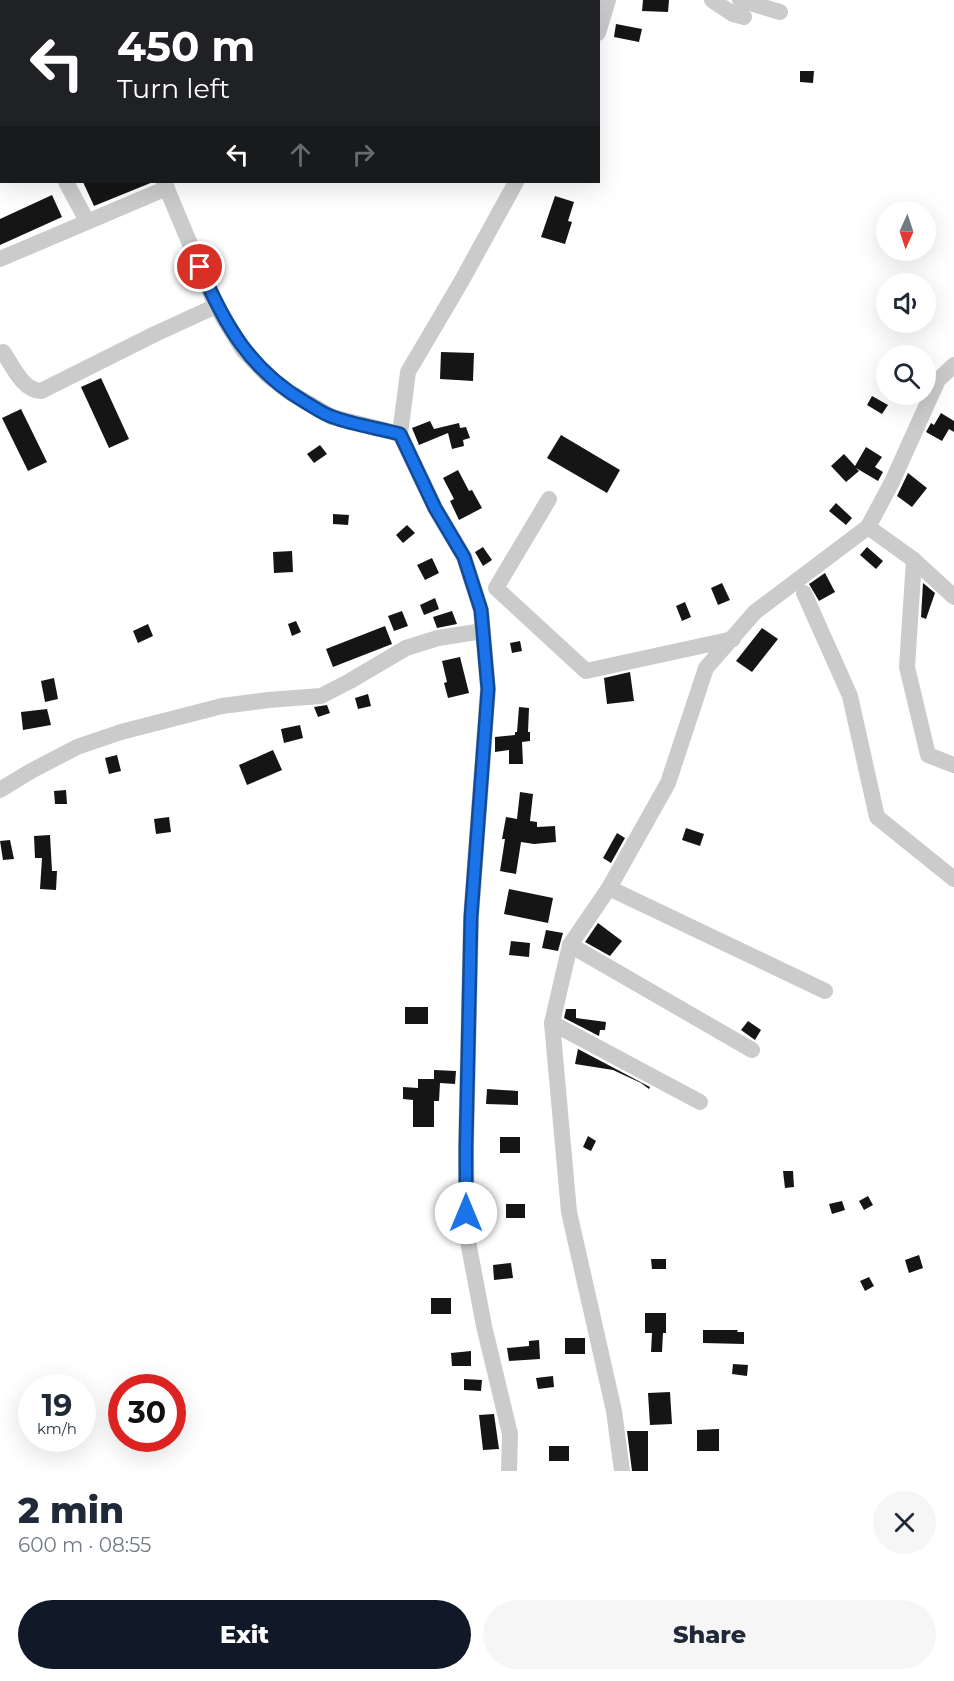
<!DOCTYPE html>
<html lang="en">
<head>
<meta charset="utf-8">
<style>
	:root { --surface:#fff; --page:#f6f6f7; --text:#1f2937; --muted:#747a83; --accent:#111827 }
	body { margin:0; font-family:Montserrat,sans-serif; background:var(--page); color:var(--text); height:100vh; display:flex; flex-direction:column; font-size:22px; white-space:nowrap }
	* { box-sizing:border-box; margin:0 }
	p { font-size:20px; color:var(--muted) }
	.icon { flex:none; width:33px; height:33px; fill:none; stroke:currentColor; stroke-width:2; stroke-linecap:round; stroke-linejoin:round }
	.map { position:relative; height:1471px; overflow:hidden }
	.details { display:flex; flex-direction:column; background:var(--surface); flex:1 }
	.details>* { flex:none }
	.hud { position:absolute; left:0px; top:0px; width:600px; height:183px; box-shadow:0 6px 24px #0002; background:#202124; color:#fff; overflow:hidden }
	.needle { width:39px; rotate:183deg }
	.tools { position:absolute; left:876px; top:201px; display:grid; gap:12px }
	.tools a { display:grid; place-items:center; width:60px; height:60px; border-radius:50%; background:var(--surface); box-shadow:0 6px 24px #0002; font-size:30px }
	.speed { position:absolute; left:18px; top:1374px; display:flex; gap:12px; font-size:30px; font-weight:700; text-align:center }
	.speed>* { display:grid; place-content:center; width:78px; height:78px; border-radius:50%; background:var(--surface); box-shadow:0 6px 24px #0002; line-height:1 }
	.speed small { font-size:15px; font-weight:400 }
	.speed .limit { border:9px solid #d22; background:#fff; color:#111 }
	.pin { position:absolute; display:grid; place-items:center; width:51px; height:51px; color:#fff; margin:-26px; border:3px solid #fff; border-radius:50%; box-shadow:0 2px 6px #0007 }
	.me { position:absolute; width:66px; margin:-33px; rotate:0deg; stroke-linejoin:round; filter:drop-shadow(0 0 4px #0008) }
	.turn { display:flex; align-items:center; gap:21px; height:126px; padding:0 18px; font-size:27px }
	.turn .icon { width:78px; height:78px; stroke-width:2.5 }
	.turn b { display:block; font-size:42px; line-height:51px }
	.lanes { display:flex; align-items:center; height:57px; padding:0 18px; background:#0003; justify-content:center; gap:30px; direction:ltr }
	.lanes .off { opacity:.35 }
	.round { display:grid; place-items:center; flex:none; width:63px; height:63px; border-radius:32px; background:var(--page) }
	.summary { display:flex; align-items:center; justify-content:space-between; height:102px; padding:0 18px }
	h1 { font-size:36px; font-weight:800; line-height:45px }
	.action { display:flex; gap:12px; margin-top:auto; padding:12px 18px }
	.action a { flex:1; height:69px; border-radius:36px; background:var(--accent); color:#fff; font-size:24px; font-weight:800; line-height:69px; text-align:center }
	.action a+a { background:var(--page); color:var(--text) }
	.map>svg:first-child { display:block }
	.building { fill:#151515 }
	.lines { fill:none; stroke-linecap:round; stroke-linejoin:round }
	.minor { stroke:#cbcbcb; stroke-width:16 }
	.route-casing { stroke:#114b97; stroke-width:15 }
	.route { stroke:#1a73e8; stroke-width:10 }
</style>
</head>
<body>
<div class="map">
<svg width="954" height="1471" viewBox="0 0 954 1471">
	<rect width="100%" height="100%" fill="#fff"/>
	<!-- building -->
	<g class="building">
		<path d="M643,0H669L668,12L642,11Z"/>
		<path d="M616,24L642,29L639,42L614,37Z"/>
		<path d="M800,71H814L813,83L800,82Z"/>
		<path d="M83,182H153L94,206Z"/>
		<path d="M52,195L62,217L0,245V219Z"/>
		<path d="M555,196L574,202L568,221L572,222L565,244L541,237Z"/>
		<path d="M441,352L474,353L473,381L440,379Z"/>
		<path d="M101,378L129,439L109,448L81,387Z"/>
		<path d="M872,396L888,405L882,414L867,405Z"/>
		<path d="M21,409L47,462L28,471L2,418Z"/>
		<path d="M941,413L954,421V432L949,429L942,441L926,432L931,423L934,425Z"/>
		<path d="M430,421L434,429L459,423L460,428L466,427L470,438L463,440L464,446L452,449L448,433L419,445L412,428Z"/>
		<path d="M561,435L620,470L607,493L547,458Z"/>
		<path d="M320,445L327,454L314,463L307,454Z"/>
		<path d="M866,447L882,457L875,467L883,472L878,481L856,468L859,471L846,482L831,466L844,454L855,466Z"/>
		<path d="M458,470L469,491L472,490L482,508L459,520L450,501L454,499L443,478Z"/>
		<path d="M908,473L927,488L912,507L897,496Z"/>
		<path d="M836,503L852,518L846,525L829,511Z"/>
		<path d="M333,514L349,515L348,525L333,524Z"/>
		<path d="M407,525L415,533L403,543L396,535Z"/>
		<path d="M483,547L492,560L483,566L475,552Z"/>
		<path d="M867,547L883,561L876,569L860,555Z"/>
		<path d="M292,551L293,572L274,573L273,552Z"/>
		<path d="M432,558L439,573L425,580L417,565Z"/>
		<path d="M825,573L835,592L819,601L809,584Z"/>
		<path d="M722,583L730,600L718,605L711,588Z"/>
		<path d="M923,583L935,593L926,619L921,617Z"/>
		<path d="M435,598L439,609L424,615L420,605Z"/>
		<path d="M685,602L691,617L682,621L676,606Z"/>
		<path d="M402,611L408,626L394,631L388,616Z"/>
		<path d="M452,611L457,624L437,628L433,617Z"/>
		<path d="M296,621L301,632L292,636L288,624Z"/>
		<path d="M148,624L153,636L138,643L133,631Z"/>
		<path d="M385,626L392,644L333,667L326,649Z"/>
		<path d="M762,628L778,639L752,672L736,661Z"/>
		<path d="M520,641L522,651L512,653L510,643Z"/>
		<path d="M460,657L469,693L448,698L444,683L447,682L442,661Z"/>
		<path d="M630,672L634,701L607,704L604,678Z"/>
		<path d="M54,678L58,699L45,702L41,681Z"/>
		<path d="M368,694L371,706L358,709L355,698Z"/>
		<path d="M327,705L330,713L318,717L314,707Z"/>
		<path d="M519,707L529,708L528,732H530V741L522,742L523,764H509V750L495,752V737L515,735V732H517Z"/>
		<path d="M47,709L51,725L23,730L21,712Z"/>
		<path d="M300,725L303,738L284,743L281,729Z"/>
		<path d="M273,750L282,770L247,785L239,765Z"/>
		<path d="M117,755L121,771L109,774L105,758Z"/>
		<path d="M66,790L67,804H55L54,791Z"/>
		<path d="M520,792L533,794L530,821L537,822V827L555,826L556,842L534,844L521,842L516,874L500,871L505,839H502L506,817L517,819Z"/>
		<path d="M169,817L171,832L156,834L154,819Z"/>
		<path d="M686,828L704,834L700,846L682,840Z"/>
		<path d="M617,833L625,838L611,863L603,858Z"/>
		<path d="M50,835L52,871H57L56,890L40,889L42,858H35L34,836Z"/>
		<path d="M10,840L14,859L3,860L0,841Z"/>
		<path d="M509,889L553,898L548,923L504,914Z"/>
		<path d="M598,923L622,941L610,956L585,942Z"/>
		<path d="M546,930L563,933L558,951L542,948Z"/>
		<path d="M511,941L530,943L529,957L509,955Z"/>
		<rect x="405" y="1007" width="23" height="17"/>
		<path d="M566,1009H576V1018L606,1022L605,1030H600L599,1036L564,1018Z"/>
		<path d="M748,1021L761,1030L755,1040L741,1030Z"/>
		<path d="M578,1049L650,1087L649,1089L641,1083L613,1070L575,1064Z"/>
		<path d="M434,1070L456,1071L455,1084L440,1083L439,1101H434V1127H413V1100L403,1099V1087L418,1088V1079H434Z"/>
		<path d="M487,1089L518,1091V1105L486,1104Z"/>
		<path d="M588,1136L596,1141L591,1151L583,1147Z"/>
		<rect x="500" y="1137" width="20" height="16"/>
		<path d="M783,1171H793L794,1187L785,1188Z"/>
		<path d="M868,1196L873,1205L864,1210L859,1201Z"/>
		<path d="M842,1201L845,1210L832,1214L829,1204Z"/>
		<rect x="506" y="1204" width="19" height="14"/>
		<path d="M919,1255L923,1268L909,1273L905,1260Z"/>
		<path d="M651,1259H666V1269H652Z"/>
		<path d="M511,1263L513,1278L494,1280L493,1265Z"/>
		<path d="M869,1277L874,1286L865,1291L860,1281Z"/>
		<rect x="431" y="1298" width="20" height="16"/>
		<path d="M645,1313H666V1333H663L662,1352H651L652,1333H645Z"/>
		<path d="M703,1330H738L737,1332H744V1344L703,1343Z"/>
		<rect x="565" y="1338" width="20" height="16"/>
		<path d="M539,1340L540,1359L509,1361L507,1348L529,1346V1341Z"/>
		<path d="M471,1351V1366H452L451,1353Z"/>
		<path d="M733,1364L748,1365L747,1376L732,1374Z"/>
		<path d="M553,1376L554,1387L538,1389L536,1378Z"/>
		<path d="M464,1379L482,1380L481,1391L464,1390Z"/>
		<path d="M670,1392L672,1424L650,1425L648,1393Z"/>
		<path d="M494,1414L499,1449L483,1450L479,1415Z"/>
		<path d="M719,1429V1451H697V1430Z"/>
		<path d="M627,1431H648V1471H632Z"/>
		<rect x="549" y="1446" width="20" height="15"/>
	</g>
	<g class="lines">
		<!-- minor -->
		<g class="minor">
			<path d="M82,0V2"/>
			<path d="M712,0L733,14L744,17"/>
			<path d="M740,0L780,12"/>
			<path d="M100,2L103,0"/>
			<path d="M361,2L364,0"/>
			<path d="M598,33L608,0"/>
			<path d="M0,159L2,158"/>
			<path d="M66,182L87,221"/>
			<path d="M164,182L216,306"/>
			<path d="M0,259L167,188"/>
			<path d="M3,352C13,366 22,390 41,391L155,334L216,306L243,350L267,375L289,392L332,417L400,434"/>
			<path d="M954,365L938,380L892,482L868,527L914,560L954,597"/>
			<path d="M549,499L496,588L586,671L733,639"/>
			<path d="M914,560L907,667L928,755L954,765"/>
			<path d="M804,593L850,696L877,817L954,879"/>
			<path d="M0,790L31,771L77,747L121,732L222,706L268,700L321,696L350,681L406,648L438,638L483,631"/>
			<path d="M609,888L825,991"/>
			<path d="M570,945L752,1050"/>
			<path d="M552,1023L700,1102"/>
			<path d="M509,1471L510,1434L484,1326L467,1236L466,1146L471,917L488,689L481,610L464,557L435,508L400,434L408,372L461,282L516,182"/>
			<path d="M622,1471L614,1411L569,1212L552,1023L570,945L609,888L668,783L706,668L755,612L868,527"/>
		</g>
	</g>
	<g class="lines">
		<!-- route casing -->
		<g class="route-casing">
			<path id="route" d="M200,267C224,324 250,370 305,402C314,407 323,414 333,417C354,425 378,428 400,434L435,508L464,557L481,610L488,689L471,917L466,1146V1213"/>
		</g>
		<!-- route -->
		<use href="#route" class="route"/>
	</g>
</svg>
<div class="tools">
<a><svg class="needle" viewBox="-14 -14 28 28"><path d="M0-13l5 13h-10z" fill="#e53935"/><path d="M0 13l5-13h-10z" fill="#747a83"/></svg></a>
<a><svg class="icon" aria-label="sound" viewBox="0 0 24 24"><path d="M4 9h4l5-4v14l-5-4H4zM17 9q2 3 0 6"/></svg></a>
<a><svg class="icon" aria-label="search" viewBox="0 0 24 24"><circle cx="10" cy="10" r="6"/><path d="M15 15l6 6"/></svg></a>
</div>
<div class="speed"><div>19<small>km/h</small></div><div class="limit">30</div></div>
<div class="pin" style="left:200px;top:267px;background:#d93025"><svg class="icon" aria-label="arrive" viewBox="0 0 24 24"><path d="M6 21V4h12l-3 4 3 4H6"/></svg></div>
<svg class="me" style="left:466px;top:1213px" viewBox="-20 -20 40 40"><circle r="19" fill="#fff"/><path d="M0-13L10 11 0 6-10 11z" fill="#1a73e8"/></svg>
<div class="hud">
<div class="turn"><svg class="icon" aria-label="left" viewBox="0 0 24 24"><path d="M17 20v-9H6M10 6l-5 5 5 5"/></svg><div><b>450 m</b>Turn left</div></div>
<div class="lanes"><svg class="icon" aria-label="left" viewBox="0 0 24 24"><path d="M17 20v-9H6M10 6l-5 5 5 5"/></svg><svg class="icon off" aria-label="ahead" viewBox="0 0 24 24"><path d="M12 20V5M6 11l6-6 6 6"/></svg><svg class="icon off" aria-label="right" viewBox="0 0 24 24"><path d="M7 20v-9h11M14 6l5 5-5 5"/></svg></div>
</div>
</div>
<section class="details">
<div class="summary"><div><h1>2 min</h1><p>600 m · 08:55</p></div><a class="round"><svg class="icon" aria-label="close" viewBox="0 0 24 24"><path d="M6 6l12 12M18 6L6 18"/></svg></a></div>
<div class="action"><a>Exit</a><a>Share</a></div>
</section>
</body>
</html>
